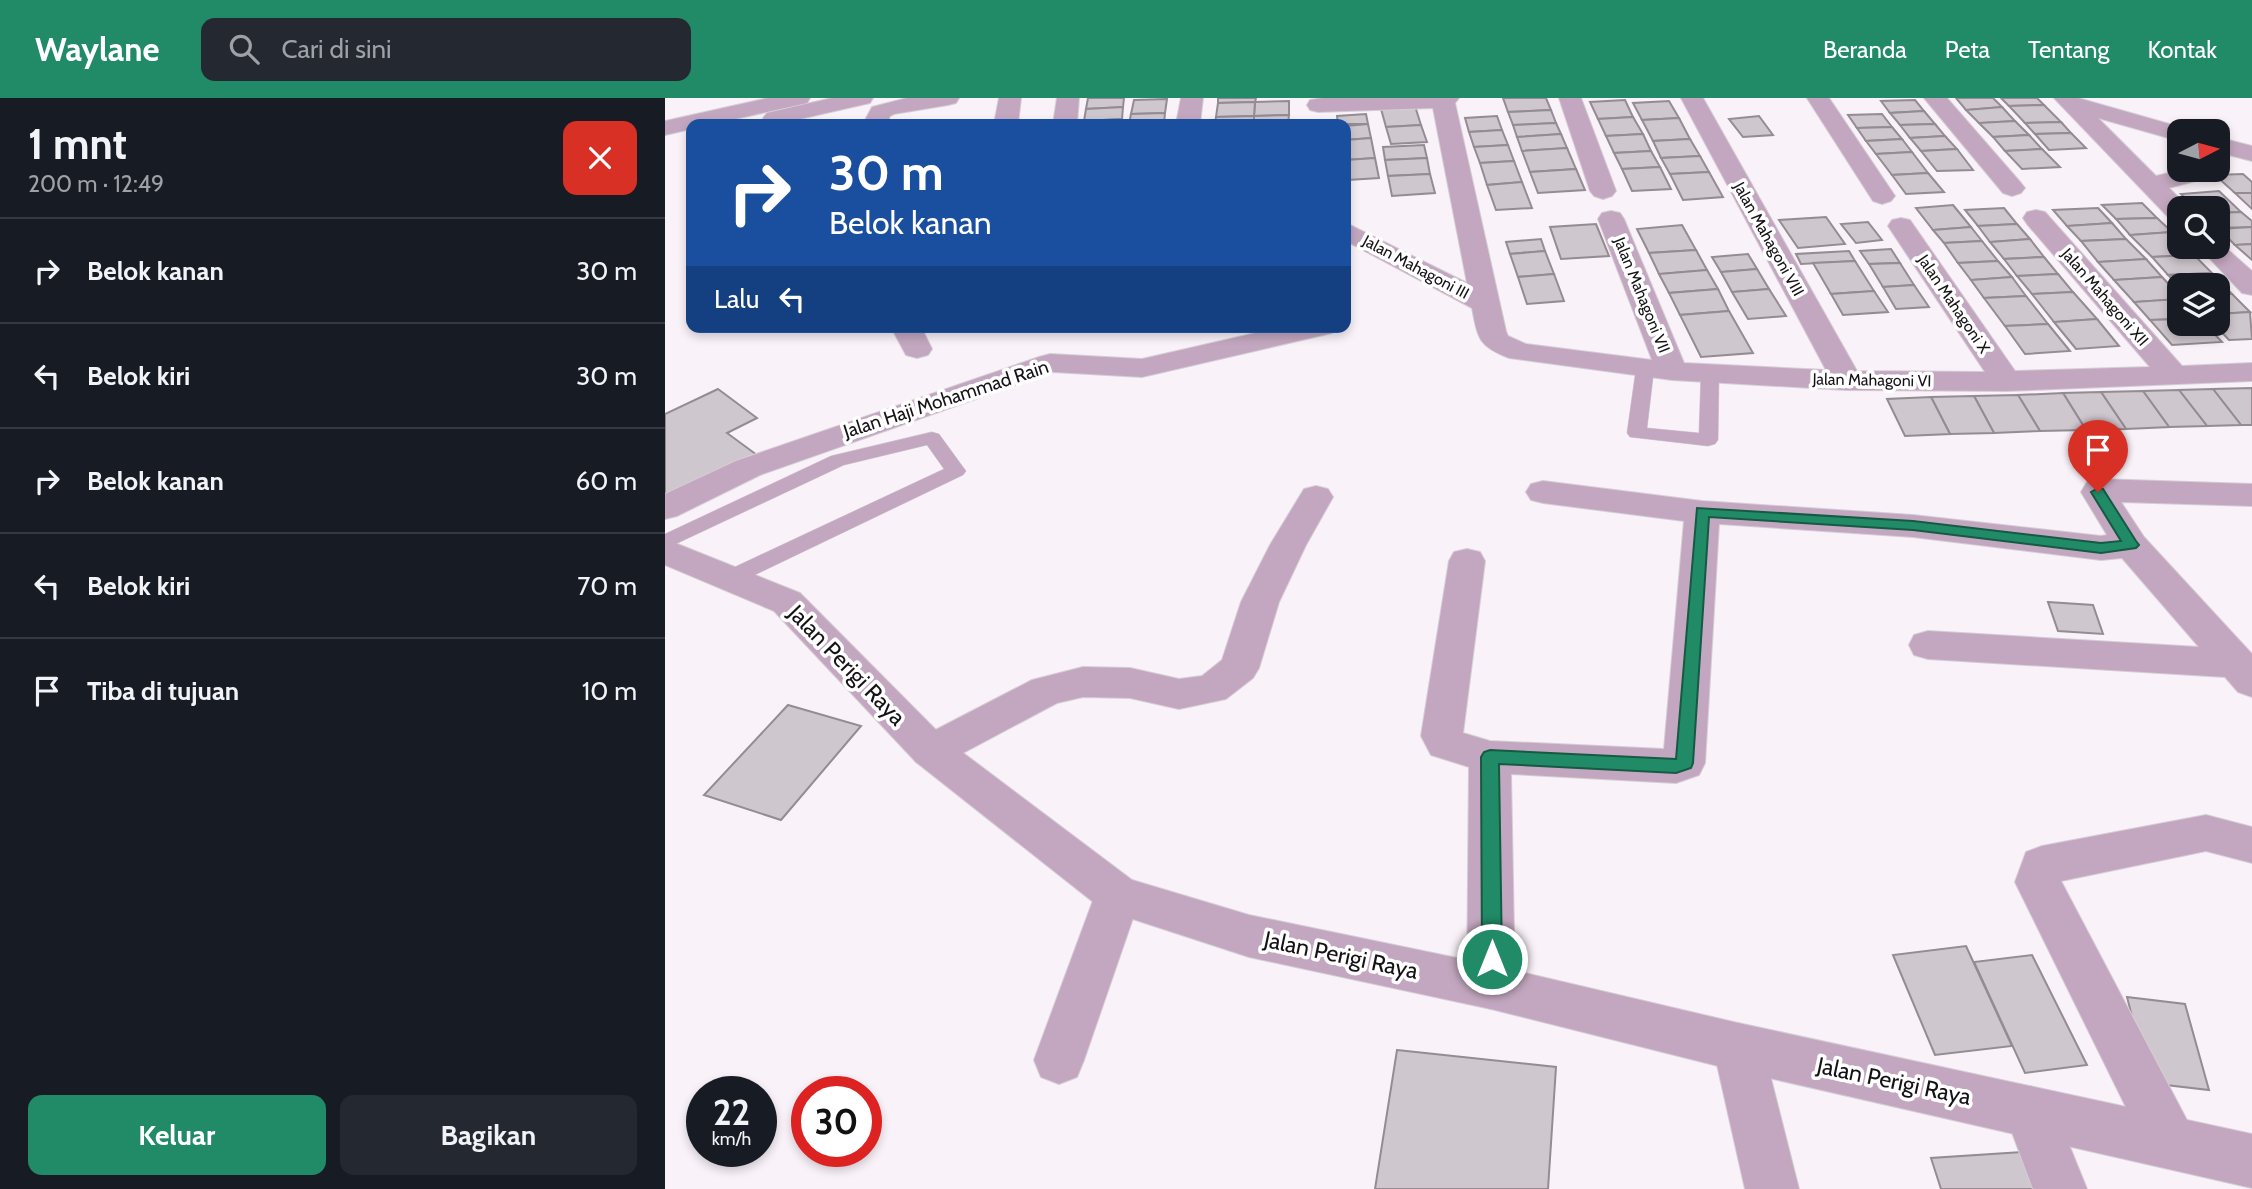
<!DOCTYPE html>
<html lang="id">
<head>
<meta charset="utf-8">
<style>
	:root { --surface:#171b24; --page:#242831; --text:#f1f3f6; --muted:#9ea1a6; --line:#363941; --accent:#218a67 }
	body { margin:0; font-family:Cabin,sans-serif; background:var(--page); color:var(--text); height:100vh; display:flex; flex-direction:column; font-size:26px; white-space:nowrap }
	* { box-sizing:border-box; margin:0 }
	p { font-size:23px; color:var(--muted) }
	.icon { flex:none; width:38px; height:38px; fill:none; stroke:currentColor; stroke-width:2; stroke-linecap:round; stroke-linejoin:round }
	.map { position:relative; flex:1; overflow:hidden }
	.details { display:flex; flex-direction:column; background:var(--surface); width:665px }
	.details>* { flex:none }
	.guide { position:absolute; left:21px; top:21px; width:665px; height:214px; border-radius:14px; box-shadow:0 4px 10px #0003; background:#1a4fa0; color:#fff; overflow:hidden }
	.needle { width:46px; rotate:84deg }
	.controls { position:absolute; left:1502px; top:21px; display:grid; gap:14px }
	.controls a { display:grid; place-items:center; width:63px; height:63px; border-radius:14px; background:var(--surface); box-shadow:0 4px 10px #0003; font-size:35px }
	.speed { position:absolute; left:21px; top:978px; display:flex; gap:14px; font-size:35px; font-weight:700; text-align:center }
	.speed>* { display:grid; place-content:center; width:91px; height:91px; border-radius:50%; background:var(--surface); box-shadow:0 4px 10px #0003; line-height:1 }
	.speed small { font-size:18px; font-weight:400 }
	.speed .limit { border:10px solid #d22; background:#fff; color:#111 }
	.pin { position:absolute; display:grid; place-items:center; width:60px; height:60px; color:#fff; margin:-72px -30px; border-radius:50% 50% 50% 0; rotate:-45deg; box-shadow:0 0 7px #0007 }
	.pin .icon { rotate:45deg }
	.me { position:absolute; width:77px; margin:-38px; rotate:0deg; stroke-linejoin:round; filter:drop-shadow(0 0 5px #0008) }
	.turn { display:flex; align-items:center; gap:24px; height:147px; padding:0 28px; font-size:32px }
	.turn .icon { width:91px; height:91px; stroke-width:2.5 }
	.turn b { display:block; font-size:49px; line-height:60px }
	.then { display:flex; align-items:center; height:66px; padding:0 28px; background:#0003; gap:14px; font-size:26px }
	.round { display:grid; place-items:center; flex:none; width:74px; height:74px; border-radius:14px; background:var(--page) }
	.summary { display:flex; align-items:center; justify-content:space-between; height:119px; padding:0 28px }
	h1 { font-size:42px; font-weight:700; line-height:52px }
	.action { display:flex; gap:14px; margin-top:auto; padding:14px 28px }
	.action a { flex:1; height:80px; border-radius:14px; background:var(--accent); color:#fff; font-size:28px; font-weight:700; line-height:80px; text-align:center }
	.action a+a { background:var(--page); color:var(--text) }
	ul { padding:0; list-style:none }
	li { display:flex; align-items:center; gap:21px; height:105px; padding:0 28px; border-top:2px solid var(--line) }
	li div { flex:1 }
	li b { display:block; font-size:26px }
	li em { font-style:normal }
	header { display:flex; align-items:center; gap:42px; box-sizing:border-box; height:98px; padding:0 35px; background:var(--accent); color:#fff }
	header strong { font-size:33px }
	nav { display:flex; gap:38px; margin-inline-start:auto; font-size:24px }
	.search { width:490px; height:63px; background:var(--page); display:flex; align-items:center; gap:18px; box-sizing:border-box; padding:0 24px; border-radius:14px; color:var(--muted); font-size:26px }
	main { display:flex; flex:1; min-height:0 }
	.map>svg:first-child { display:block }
	.building { fill:#cfc7ce; stroke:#948c92; stroke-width:2 }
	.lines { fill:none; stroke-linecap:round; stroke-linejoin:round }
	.service-casing { stroke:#d5ced5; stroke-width:1 }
	.minor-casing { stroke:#d5ced5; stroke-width:2 }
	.tertiary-casing { stroke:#d5ced5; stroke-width:2 }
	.service { fill:#c3a7c0; fill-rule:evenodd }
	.minor { fill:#c3a7c0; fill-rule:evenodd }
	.tertiary { fill:#c3a7c0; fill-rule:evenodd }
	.route { fill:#218a67; stroke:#155a43; stroke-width:2 }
	.labels { text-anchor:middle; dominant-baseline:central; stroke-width:7; stroke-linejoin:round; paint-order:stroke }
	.far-street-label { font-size:16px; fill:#151215; stroke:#fff }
	.street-label { font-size:19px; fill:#151215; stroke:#fff }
	.near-street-label { font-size:23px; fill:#151215; stroke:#fff }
</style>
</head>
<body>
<header>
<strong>Waylane</strong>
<div class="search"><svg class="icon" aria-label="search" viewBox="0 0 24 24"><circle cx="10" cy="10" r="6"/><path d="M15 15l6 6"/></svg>Cari di sini</div>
<nav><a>Beranda</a><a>Peta</a><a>Tentang</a><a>Kontak</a></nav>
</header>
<main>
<section class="details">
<div class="summary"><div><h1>1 mnt</h1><p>200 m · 12:49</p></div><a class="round" style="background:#d93025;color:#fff"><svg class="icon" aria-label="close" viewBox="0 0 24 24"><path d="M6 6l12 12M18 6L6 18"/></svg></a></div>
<ul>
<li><svg class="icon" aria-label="right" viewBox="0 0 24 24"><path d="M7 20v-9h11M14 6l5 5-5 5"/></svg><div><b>Belok kanan</b></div><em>30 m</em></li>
<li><svg class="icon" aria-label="left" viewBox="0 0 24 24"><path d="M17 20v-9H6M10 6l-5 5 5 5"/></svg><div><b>Belok kiri</b></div><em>30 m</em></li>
<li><svg class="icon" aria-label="right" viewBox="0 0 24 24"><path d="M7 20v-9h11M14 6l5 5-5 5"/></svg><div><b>Belok kanan</b></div><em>60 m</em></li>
<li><svg class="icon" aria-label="left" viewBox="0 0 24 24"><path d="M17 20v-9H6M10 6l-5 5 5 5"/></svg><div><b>Belok kiri</b></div><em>70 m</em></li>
<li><svg class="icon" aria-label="arrive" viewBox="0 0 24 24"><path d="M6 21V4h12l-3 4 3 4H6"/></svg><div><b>Tiba di tujuan</b></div><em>10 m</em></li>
</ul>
<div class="action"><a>Keluar</a><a>Bagikan</a></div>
</section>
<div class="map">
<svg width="1587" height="1091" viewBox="0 0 1587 1091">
	<rect width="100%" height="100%" fill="#faf2f9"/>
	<!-- building -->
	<g class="building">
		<path d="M423,0H459L458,9L421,11Z"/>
		<path d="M553,0H591L590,4L553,5Z"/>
		<path d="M838,0H881L886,12L843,14Z"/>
		<path d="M1291,0H1328L1337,9L1301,12Z"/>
		<path d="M1336,0H1372L1379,7L1344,8Z"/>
		<path d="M502,1L500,15L466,16L469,2Z"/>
		<path d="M960,2L968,19L933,21L925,4Z"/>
		<path d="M1250,2L1259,13L1225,15L1216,3Z"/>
		<path d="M624,3V17L589,18L590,4Z"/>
		<path d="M1004,3L1014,20L977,22L968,5Z"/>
		<path d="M590,4L589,18L551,19L553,5Z"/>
		<path d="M1379,7L1396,24L1360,25L1344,8Z"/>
		<path d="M750,8L756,27L721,29L716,11Z"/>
		<path d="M458,9L457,21L419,23L421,11Z"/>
		<path d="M1337,9L1350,23L1314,25L1301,12Z"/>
		<path d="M886,12L891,25L848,27L843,14Z"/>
		<path d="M1259,13L1270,26L1235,27L1225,15Z"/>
		<path d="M500,15L499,26H464L466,16Z"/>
		<path d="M701,16L703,26H673L672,18Z"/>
		<path d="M1217,16L1227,29L1192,30L1183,17Z"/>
		<path d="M624,17L623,26H589V18Z"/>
		<path d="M589,18V26H550L551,19Z"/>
		<path d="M832,18L837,32L804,34L800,20Z"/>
		<path d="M1094,18L1108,37L1078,39L1064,21Z"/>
		<path d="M968,19L978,36L941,38L933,21Z"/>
		<path d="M1014,20L1025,41L988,43L977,22Z"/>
		<path d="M457,21L456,26H419V23Z"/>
		<path d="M1350,23L1364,37L1328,39L1314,25Z"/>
		<path d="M1396,24L1406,35L1370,36L1360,25Z"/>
		<path d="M891,25L896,36L852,39L848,27Z"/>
		<path d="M703,26L706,40L681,42V28Z"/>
		<path d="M1270,26L1280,38L1245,40L1235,27Z"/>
		<path d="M756,27L762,44L726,46L721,29Z"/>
		<path d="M1227,29L1237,41L1201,43L1192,30Z"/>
		<path d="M837,32L843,47L809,49L804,34Z"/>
		<path d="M1406,35L1421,50L1384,52L1370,36Z"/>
		<path d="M896,36L902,50L857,53L852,39Z"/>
		<path d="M978,36L986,53L949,55L941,38Z"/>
		<path d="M1364,37L1377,51L1340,53L1328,39Z"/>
		<path d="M1280,38L1292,51L1256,53L1245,40Z"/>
		<path d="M706,40L710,60L681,62V42Z"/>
		<path d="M1025,41L1035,58L996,60L988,43Z"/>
		<path d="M1237,41L1247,54L1211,56L1201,43Z"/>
		<path d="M759,47L762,60L720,62L718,49Z"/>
		<path d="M843,47L849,63L815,65L809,49Z"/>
		<path d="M902,50L911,71L865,74L857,53Z"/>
		<path d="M1292,51L1308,72L1272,73L1256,53Z"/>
		<path d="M1377,51L1395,69L1357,71L1340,53Z"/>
		<path d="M986,53L995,69L957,71L949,55Z"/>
		<path d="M1247,54L1263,75L1227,77L1211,56Z"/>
		<path d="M1035,58L1044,74L1005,76L996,60Z"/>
		<path d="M710,60L714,80L683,82L681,62Z"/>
		<path d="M762,60L765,76L723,78L720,62Z"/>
		<path d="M849,63L857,84L822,87L815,65Z"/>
		<path d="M995,69L1006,91L967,93L957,71Z"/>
		<path d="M911,71L920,92L873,95L865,74Z"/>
		<path d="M1044,74L1058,99L1018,102L1005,76Z"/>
		<path d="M1263,75L1279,94L1241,96L1227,77Z"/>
		<path d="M765,76L770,95L727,98L723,78Z"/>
		<path d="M1578,76L1587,84V95H1570L1550,77Z"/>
		<path d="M857,84L867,110L831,112L822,87Z"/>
		<path d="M1554,93L1576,114L1552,115V110H1531L1516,96Z"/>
		<path d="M1570,95H1587V111Z"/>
		<path d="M1477,105L1492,120L1451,121L1437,107Z"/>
		<path d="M1288,107L1306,129L1268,132L1251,110Z"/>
		<path d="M1339,110L1352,126L1313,128L1300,112Z"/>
		<path d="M1433,110L1447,125L1402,128L1388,112Z"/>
		<path d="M1576,114L1587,123V129L1552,130V115Z"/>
		<path d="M1161,119L1180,146L1133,150L1114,122Z"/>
		<path d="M1492,120L1507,134L1465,137L1451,121Z"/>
		<path d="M1203,124L1217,142L1191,145L1176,126Z"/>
		<path d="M1447,125L1461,141L1416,143L1402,128Z"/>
		<path d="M931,126L944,158L896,161L885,129Z"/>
		<path d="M1352,126L1365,141L1325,144L1313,128Z"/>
		<path d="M1017,127L1031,152L984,155L972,131Z"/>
		<path d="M1306,129L1317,143L1279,145L1268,132Z"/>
		<path d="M1587,129V146L1570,147L1554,131Z"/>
		<path d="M1507,134L1514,141V149H1521L1529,157L1487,159L1465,137Z"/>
		<path d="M876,141L880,153L845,156L841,144Z"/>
		<path d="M1365,141L1379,159L1339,161L1325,144Z"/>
		<path d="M1461,141L1481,161L1433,164L1416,143Z"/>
		<path d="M1317,143L1333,163L1293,165L1279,145Z"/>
		<path d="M1587,146V162L1570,147Z"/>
		<path d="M1226,151L1235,165L1204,166L1195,153Z"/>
		<path d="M1031,152L1042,172L994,176L984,155Z"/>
		<path d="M880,153L889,176L853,179L845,156Z"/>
		<path d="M1184,153L1190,163L1136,166L1131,156Z"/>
		<path d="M1083,156L1092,171L1056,174L1047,159Z"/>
		<path d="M1529,157L1547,175L1503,177L1487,159Z"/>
		<path d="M1379,159L1393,176L1352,178L1339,161Z"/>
		<path d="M1481,161L1497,179L1449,182L1433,164Z"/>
		<path d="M1190,163L1209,193L1166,196L1148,165Z"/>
		<path d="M1333,163L1347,179L1306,182L1293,165Z"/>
		<path d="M1235,165L1249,187L1218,189L1204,166Z"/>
		<path d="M1092,171L1104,191L1067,194L1056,174Z"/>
		<path d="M1042,172L1053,191L1004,195L994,176Z"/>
		<path d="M1547,175L1567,196H1552V187L1514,188L1503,177Z"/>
		<path d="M889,176L899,203L862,206L853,179Z"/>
		<path d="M1393,176L1408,194L1367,196L1352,178Z"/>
		<path d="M1347,179L1361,198L1319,200L1306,182Z"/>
		<path d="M1497,179L1514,197V201L1469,204L1449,182Z"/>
		<path d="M1249,187L1264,209L1231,211L1218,189Z"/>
		<path d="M1053,191L1064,213L1015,217L1004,195Z"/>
		<path d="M1104,191L1121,218L1083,221L1067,194Z"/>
		<path d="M1209,193L1223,214L1178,217L1166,196Z"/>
		<path d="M1408,194L1432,221L1389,224L1367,196Z"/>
		<path d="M1552,196H1567L1585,214L1552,216Z"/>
		<path d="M1361,198L1383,226L1340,228L1319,200Z"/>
		<path d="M1514,201V221L1485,222L1469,204Z"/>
		<path d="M1064,213L1088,255L1036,259L1015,217Z"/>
		<path d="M1585,214L1587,241L1564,242L1549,226H1552V216Z"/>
		<path d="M1432,221L1454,248L1411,251L1389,224Z"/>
		<path d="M1514,221V226H1540L1557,244L1507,247L1485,222Z"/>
		<path d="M1383,226L1405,253L1360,256L1340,228Z"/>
		<path d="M1587,290V327H1576L1548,291Z"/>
		<path d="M53,291L92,320L62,335L92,357L0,405V316Z"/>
		<path d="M1548,291L1576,327L1542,328L1514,292Z"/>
		<path d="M1514,292L1542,328L1504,329L1478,293Z"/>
		<path d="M1478,293L1504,329L1461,331L1436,294Z"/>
		<path d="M1436,294L1461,331L1421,332L1398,295Z"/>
		<path d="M1398,295L1421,332L1375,333L1353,297Z"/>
		<path d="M1353,297L1375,333L1329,335L1309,298Z"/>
		<path d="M1309,298L1329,335L1285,336L1266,299Z"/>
		<path d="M1266,299L1285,336L1240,338L1222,301Z"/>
		<path d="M1383,504L1428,507L1438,536L1393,533Z"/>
		<path d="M123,607L196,628L116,722L39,697Z"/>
		<path d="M1301,848L1347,948L1270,957L1228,857Z"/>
		<path d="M1367,857L1422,967L1360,975L1309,864Z"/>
		<path d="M1462,899L1520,906L1544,992L1484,985Z"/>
		<path d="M732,952L891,969L883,1091H710Z"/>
		<path d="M1374,1053L1389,1091H1276L1266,1060Z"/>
	</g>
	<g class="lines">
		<!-- service casing -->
		<g class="service-casing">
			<g id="service">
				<path d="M980,266L989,271L982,330L1034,335L1036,276L1039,272H1051L1054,276L1053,342L1050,346L1043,348L965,339L962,335L971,271Z"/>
				<path d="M267,334L274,336L298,369L301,373L298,377L73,485L65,487L57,485L54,480L57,475L279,371L262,347L179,367L0,451V436L166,358Z"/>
			</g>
		</g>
		<!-- minor casing -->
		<g class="minor-casing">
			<g id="minor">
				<path d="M103,0H145L142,5L48,26H26V31L0,37V23Z"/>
				<path d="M167,0H208L205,5L113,26L102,25L98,20L102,15Z"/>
				<path d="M242,0H294L291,5L283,7L229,16L225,18L222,26H198L207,9Z"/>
				<path d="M334,0H356L353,26H329Z"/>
				<path d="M392,0H414L412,26H388Z"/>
				<path d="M516,0H538L535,26H511Z"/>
				<path d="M658,0H794L790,5L841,233L843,238L861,246L987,262L933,121L937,115L946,113L955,115L959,121L1019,265L1161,272L1016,0H1038L1192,273L1320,274L1223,128L1227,122L1236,120L1245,122L1350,273L1485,269L1362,126L1358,120L1362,114L1371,112L1380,114L1517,268L1587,265V283L1342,293L1181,292L1007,282L844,260C814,248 813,242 807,210L681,143V125L802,185L768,10L653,14L645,12L642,7L645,2Z"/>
				<path d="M894,0H916L951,93L947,98L938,101L929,98L925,93Z"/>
				<path d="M1142,0H1164L1230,98L1226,103L1217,106L1208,103Z"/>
				<path d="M1259,0H1282L1356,85L1360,90L1356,95L1347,98L1338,95Z"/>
				<path d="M1389,0H1413L1522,31L1524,33H1514V43L1433,20L1491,78L1516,72H1552V67L1556,72L1553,77L1504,90L1524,110H1514V123L1505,121Z"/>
				<path d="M1552,39L1587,48V63L1552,54Z"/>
				<path d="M1552,142L1587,173V197L1577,195L1534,149H1552Z"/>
				<path d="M226,229H256L267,251L263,257L252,260L241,257Z"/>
				<path d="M617,229H671L667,235L477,279L388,274L95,377L12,418L0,421V396L71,363L374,259L385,256L477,261Z"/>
				<path d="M1434,381L1587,386V408L1456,404L1479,439L1587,556V599L1573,594L1560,579L1263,561L1249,557L1244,547L1249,537L1263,533L1534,549L1457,460L1436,462L1248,439L1054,426L1040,665L1034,677L1011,685L846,676L850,889L843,905L826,911L809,905L802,889L804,669L766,657L756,638L784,463L789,454L802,451L815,454L820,463L798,635L825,643L999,651L1019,423L878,405L866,402L861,394L866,386L878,383L1037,403L1248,417L1436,438L1442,437L1416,394L1422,384Z"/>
				<path d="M651,388L663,391L668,399L641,447L614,504L594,570L588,580L561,601L514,611L465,600L418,599L392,605L281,664L266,669L251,664L245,653L251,642L367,582L418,569L465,570L514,581L537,578L557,562L576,504L605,447L639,391Z"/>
				<path d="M1541,717L1587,729V765L1541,753L1396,783L1534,1045L1526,1064L1507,1071L1488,1064L1350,784L1361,754L1377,748Z"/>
				<path d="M453,777L469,783L476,797L419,962L412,979L394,986L376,979L369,962L430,797L437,783Z"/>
				<path d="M1073,925L1091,932L1098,949L1134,1091H1080L1048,949L1055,932Z"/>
				<path d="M1365,988L1383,995L1422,1091H1368L1339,1013L1347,995Z"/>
			</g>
		</g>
		<!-- tertiary casing -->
		<g class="tertiary-casing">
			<path id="tertiary" d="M0,441L135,495L281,642L467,782L584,817L826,867L1073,925L1587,1036V1090L1073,973L826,911L584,859L437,811L251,664L109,513L0,467Z"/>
		</g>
		<!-- service -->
		<use href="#service" class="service"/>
		<!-- minor -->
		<use href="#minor" class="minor"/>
		<!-- tertiary -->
		<use href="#tertiary" class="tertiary"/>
	</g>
	<!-- route -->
	<path class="route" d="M1433,390L1438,391L1471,443L1474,447L1471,450L1436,455L1248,432L1044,419L1028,665L1026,670L1011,675L834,666L837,861L834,868L827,870L820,868L817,861L816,659L819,654L825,652L1011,661L1032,410L1248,423L1436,445L1456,443L1426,394Z"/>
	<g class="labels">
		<!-- far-street labels -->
		<g class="far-street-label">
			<text transform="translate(1104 141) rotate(61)">Jalan Mahagoni VIII</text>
			<text transform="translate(751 169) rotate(28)">Jalan Mahagoni III</text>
			<text transform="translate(977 197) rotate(68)">Jalan Mahagoni VII</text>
			<text transform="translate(1440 199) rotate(49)">Jalan Mahagoni XII</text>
			<text transform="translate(1289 206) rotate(56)">Jalan Mahagoni X</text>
			<text transform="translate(1207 282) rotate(1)">Jalan Mahagoni VI</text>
		</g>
		<!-- street labels -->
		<g class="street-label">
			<text transform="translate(281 301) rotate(-18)">Jalan Haji Mohammad Rain</text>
		</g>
		<!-- near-street labels -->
		<g class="near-street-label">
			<text transform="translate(182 567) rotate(46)">Jalan Perigi Raya</text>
			<text transform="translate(676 857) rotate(12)">Jalan Perigi Raya</text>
			<text transform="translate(1229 983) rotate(12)">Jalan Perigi Raya</text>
		</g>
	</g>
</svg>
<div class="controls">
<a><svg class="needle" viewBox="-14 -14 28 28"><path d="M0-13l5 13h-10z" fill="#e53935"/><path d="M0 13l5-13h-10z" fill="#9ea1a6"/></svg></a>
<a><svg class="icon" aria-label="search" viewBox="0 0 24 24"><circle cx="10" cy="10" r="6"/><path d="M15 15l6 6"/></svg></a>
<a><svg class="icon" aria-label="layers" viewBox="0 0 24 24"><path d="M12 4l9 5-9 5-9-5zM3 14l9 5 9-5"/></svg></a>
</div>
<div class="speed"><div>22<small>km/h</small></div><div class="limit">30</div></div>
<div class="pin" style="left:1433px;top:394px;background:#d93025"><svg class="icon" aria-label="arrive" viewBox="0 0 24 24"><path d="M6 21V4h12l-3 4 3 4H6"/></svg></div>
<svg class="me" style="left:827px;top:861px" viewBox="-20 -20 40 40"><circle r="17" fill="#218a67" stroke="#fff" stroke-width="3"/><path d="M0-11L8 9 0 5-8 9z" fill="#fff"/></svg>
<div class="guide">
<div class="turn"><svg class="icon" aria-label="right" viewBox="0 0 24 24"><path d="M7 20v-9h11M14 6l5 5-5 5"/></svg><div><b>30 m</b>Belok kanan</div></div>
<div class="then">Lalu<svg class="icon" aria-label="left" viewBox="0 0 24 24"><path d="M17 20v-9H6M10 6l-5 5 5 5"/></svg></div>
</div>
</div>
</main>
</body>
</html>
